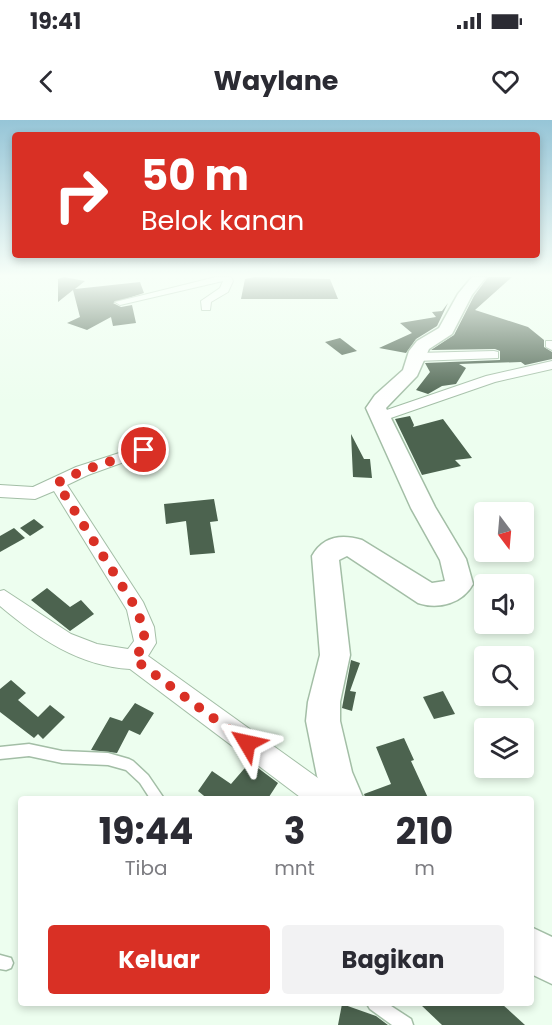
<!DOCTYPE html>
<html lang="id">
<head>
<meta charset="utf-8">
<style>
	:root { --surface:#fff; --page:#f2f2f3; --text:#2b2b33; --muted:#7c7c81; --accent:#d93025 }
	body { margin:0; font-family:Poppins,sans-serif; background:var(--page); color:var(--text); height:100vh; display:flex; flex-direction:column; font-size:22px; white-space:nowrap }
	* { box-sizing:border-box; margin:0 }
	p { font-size:20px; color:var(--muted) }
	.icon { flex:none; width:33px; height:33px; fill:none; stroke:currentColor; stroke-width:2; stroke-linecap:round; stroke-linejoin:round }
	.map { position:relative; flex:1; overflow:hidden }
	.panel { position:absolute; left:18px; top:676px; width:516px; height:210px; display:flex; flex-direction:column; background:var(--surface); border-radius:6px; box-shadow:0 3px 9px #0003 }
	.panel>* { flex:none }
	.banner { position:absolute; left:12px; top:12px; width:528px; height:126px; border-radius:6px; box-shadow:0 3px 9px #0003; background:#d93025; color:#fff; overflow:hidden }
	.needle { width:39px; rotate:164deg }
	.fabs { position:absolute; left:474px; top:382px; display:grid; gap:12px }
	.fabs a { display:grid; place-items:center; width:60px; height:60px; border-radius:6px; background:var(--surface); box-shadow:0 3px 9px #0003; font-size:30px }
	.pin { position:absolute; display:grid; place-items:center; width:51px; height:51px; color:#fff; margin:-26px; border:3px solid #fff; border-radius:50%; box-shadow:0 2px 6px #0007 }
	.me { position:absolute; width:66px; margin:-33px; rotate:306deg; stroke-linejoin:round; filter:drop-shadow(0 0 4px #0008) }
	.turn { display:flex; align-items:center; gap:21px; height:126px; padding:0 30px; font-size:27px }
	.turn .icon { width:78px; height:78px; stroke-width:2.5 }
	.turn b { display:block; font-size:42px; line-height:51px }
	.eta { display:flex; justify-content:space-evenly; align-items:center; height:102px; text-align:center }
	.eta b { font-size:36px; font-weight:700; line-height:42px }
	.cta { display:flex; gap:12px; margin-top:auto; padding:12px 30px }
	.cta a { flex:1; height:69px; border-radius:6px; background:var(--accent); color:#fff; font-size:24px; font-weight:700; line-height:69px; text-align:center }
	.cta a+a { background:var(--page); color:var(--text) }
	.status { display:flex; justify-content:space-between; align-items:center; height:42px; padding:0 30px; background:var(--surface); direction:ltr }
	.status svg { height:16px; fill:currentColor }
	header { display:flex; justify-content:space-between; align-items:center; height:78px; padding:0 30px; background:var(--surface); font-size:27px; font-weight:700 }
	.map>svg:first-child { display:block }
	.building { fill:#4c634f }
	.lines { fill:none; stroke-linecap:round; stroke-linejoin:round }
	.service-casing { stroke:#a3bea6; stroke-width:3 }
	.minor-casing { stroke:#a3bea6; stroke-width:2 }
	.secondary-casing { stroke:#a3bea6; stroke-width:3 }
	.service { fill:#fff; fill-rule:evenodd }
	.minor { fill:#fff; fill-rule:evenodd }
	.secondary { fill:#fff; fill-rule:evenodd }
	.route { stroke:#d93025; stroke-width:10; stroke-dasharray:0 18 }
</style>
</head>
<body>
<div class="status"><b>19:41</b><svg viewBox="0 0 49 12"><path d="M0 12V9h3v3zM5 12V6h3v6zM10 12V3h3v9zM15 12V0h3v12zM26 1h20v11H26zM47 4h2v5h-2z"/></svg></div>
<header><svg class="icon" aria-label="back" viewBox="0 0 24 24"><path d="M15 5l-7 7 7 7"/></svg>Waylane<svg class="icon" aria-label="heart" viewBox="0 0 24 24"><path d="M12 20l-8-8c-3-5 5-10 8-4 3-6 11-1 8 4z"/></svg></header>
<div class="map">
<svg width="552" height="905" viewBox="0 0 552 905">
	<rect width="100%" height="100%" fill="#edfeef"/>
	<!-- building -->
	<g class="building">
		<path d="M64,157L85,161L75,169L140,162L144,173L113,183L121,187L132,185L136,203L113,206L111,197L87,210L67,203L80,197L73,170L58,182V159Z"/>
		<path d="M255,157L330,159L338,179H241L245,159Z"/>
		<path d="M488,157H512L475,190L528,207L544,220V227L552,232V239L525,245L521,242L459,244L466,248L456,264L442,266L428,274L416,270L430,252L425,243L500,240V231L495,229L431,230L454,215L474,176Z"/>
		<path d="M448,183L437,206L416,219L406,233L379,228L412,213L400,203L436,197L432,192L442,191Z"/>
		<path d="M340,218L357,231L342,235L325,222Z"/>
		<path d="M410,296L414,305L413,307L443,299L472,338L455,340L461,346L422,355L395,299Z"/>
		<path d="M351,314L364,339H370L372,358L353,357Z"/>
		<path d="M214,379L218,401L210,402L215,433L190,435L186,401L166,404L164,384Z"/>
		<path d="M34,399L44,407L30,416L20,408Z"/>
		<path d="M14,408L25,418L0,432V416Z"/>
		<path d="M47,468L70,487L81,480L94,494L70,511L31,480Z"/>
		<path d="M351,540L360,543L350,571L356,572L352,591L342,588Z"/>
		<path d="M11,560L26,573L18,580L38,597L50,585L65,597L43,619L38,614L34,618L0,592V569Z"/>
		<path d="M443,571L455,594L434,599L423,577Z"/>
		<path d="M135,583L154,593L140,615L129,610L117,633L91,630L110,597L122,601Z"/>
		<path d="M404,618L414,640L411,641L429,680H366L364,674L391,664L376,627Z"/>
		<path d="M250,642L278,663L267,680H209L198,671L212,651L231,664Z"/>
		<path d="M342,884L376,896L388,905H338Z"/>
		<path d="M420,884H502L525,905H442Z"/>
	</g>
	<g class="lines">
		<!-- service casing -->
		<g class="service-casing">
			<g id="service">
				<path d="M29,624L62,631L108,633L129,639L133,641L148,655L165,680H151L140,663L126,650L108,645L62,643L29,636L0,639V627Z"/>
				<path d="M0,835L11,838L13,843L11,848L6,850L0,849Z"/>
				<path d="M367,884H388L411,899L413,905H392L370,889Z"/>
			</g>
		</g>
		<!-- minor casing -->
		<g class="minor-casing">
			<g id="minor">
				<path d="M216,157H231L233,161L228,172L211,182L210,190H202L201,181L220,168L223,161L120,185L115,182Z"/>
				<path d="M546,221H552V230L546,227Z"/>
				<path d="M494,231L498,232V238L416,241L410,237L416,233Z"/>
				<path d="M552,241V249L495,262L385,300H375L373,297L375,294L486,256Z"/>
				<path d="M144,325L149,327L152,330L149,333L88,355L67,365L143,482L154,507L156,523L148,536L336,671L340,680H304L130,549C79,546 38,518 0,486V471L4,470L71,514L97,524L128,529L134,521L127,490L54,371L35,379L0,377V365L33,367L76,347Z"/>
			</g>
		</g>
		<!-- secondary casing -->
		<g class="secondary-casing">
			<g id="secondary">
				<path d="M472,157H486L472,175L452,214L429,229L417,256L386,288L435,387L466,439L473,464C463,483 439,490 418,483L347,436L339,440L350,535L340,582V601L352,652L364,680H327L317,656L306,601L308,582L320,535L312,436C323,416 342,414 362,420L432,463L445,461L440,440L411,388L366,288L375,275L403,250L409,231L417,221L439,208L458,174Z"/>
				<path d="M531,807L552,817V864L531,854Z"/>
			</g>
		</g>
		<!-- service -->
		<use href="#service" class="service"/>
		<!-- minor -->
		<use href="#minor" class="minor"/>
		<!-- secondary -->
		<use href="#secondary" class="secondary"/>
	</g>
	<!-- sky -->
	<linearGradient id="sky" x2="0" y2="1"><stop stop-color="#96c5d7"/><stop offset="0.55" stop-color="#f7fff8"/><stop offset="1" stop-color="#f7fff8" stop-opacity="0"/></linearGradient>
	<rect width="552" height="283" fill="url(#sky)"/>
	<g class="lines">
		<!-- route -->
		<path class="route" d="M144,330L82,351L57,363L136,488L143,507L145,523L134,539L247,623"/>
	</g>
</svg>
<div class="fabs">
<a><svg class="needle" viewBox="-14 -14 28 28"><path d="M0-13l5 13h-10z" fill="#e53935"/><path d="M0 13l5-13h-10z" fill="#7c7c81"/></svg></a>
<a><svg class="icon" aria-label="sound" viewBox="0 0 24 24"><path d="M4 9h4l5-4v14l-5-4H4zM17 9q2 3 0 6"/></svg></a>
<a><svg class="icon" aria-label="search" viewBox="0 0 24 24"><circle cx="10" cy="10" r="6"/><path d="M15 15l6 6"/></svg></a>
<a><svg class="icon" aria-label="layers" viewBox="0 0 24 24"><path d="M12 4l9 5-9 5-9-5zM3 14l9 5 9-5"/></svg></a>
</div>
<div class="pin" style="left:144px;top:330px;background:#d93025"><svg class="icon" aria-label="arrive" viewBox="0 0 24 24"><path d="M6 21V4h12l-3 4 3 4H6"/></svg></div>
<svg class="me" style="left:247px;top:623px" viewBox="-20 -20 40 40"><path d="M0-17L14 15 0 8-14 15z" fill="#d93025" stroke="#fff" stroke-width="4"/></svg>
<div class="banner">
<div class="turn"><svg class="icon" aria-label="right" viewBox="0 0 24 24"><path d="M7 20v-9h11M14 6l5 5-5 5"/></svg><div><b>50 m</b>Belok kanan</div></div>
</div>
<section class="panel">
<div class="eta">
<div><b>19:44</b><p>Tiba</p></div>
<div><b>3</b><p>mnt</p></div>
<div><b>210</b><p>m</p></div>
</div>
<div class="cta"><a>Keluar</a><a>Bagikan</a></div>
</section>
</div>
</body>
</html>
